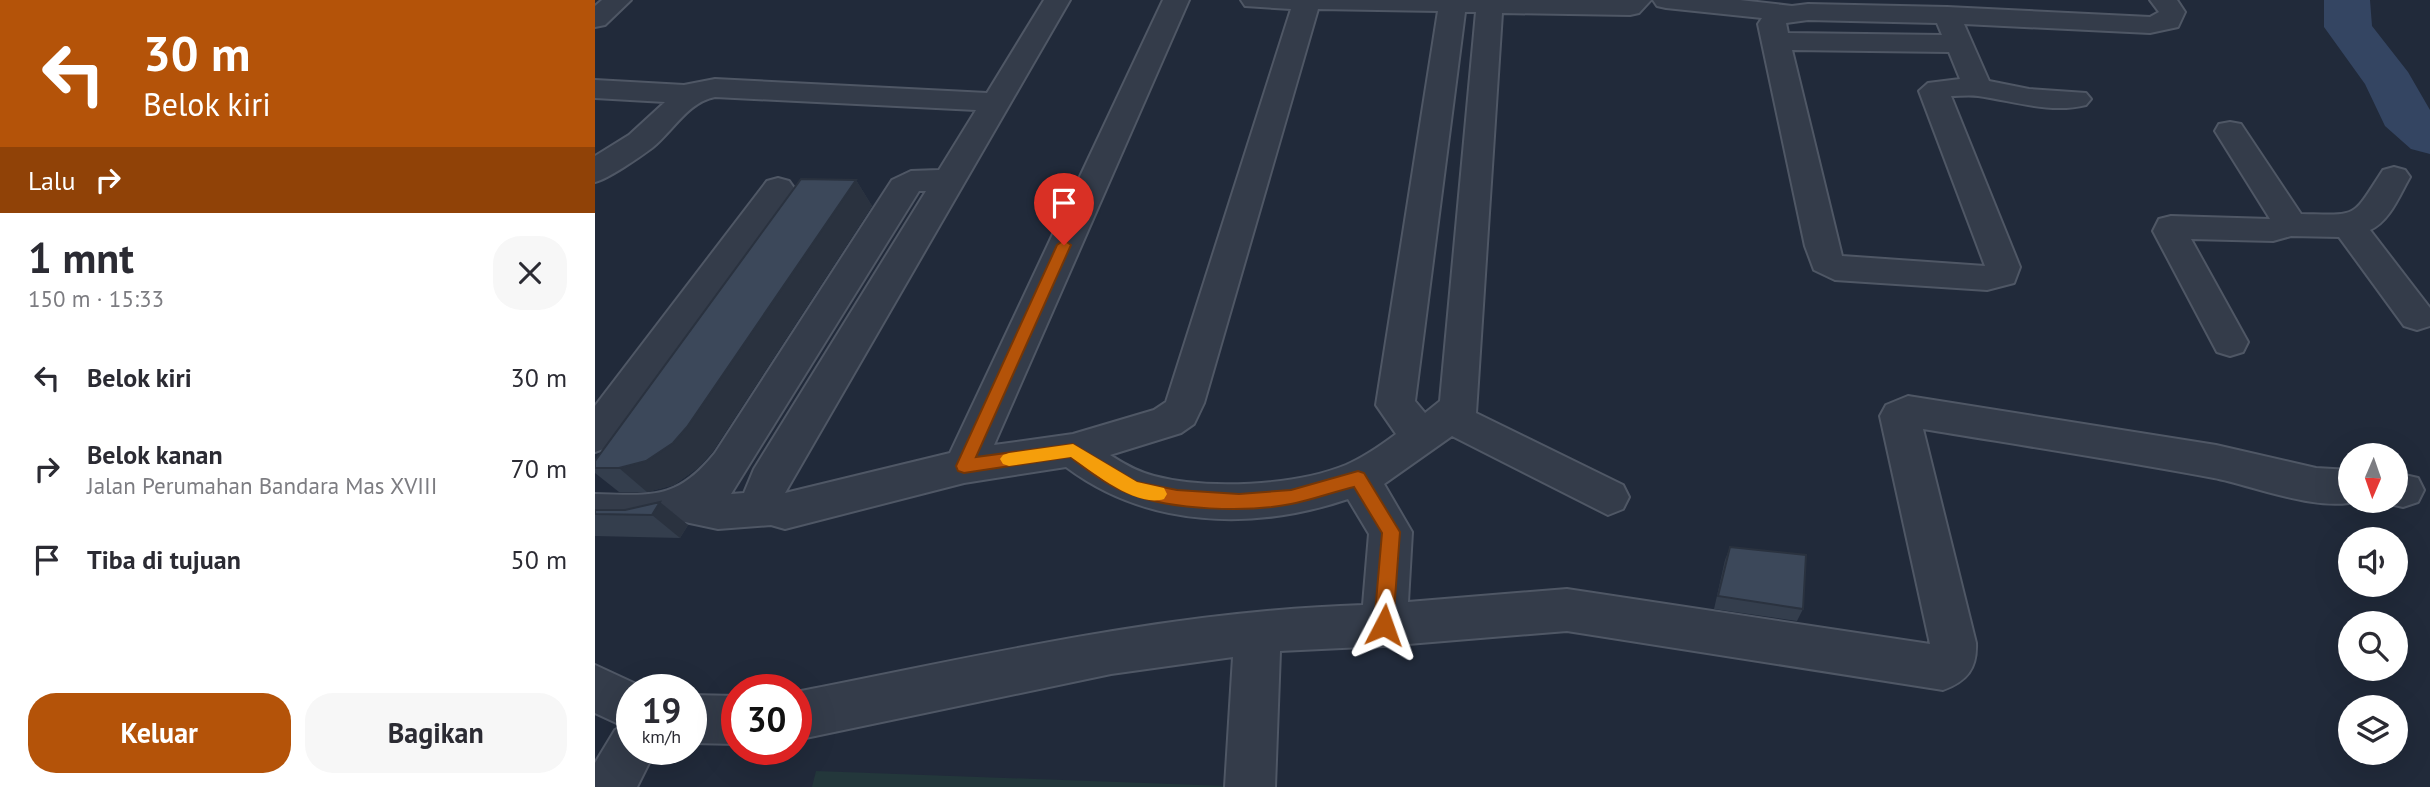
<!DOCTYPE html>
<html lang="id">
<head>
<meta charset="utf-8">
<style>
	:root { --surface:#fff; --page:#f7f7f7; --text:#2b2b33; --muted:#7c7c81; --accent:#b45309 }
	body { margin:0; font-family:"PT Sans",sans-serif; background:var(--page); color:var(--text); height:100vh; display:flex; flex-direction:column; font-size:26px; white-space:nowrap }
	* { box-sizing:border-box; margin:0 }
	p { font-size:23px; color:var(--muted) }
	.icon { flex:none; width:38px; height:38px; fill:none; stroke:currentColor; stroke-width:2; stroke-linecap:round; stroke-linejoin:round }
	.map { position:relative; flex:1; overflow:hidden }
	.details { display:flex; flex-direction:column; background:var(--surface); width:595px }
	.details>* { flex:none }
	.guide { background:#b45309; color:#fff; overflow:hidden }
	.needle { width:46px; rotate:182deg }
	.controls { position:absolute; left:1743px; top:443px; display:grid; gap:14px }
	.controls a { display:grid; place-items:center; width:70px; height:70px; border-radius:50%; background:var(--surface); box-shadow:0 7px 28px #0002; font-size:35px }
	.speed { position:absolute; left:21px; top:674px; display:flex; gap:14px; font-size:35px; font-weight:700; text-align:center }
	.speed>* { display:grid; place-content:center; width:91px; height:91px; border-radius:50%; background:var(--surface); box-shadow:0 7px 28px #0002; line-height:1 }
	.speed small { font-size:18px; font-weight:400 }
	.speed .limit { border:10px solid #d22; background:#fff; color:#111 }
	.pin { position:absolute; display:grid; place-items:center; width:60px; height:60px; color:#fff; margin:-72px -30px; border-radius:50% 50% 50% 0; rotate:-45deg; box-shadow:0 0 7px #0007 }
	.pin .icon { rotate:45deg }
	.me { position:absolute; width:77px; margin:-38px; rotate:4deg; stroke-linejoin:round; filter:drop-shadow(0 0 5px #0008) }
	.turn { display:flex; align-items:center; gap:24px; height:147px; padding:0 28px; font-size:32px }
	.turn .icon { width:91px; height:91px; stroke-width:2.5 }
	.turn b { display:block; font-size:49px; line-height:60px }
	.then { display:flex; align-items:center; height:66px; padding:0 28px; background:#0003; gap:14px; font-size:26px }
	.round { display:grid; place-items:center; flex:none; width:74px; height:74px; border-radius:28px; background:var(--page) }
	.overview { display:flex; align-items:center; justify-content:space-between; height:119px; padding:0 28px }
	h1 { font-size:42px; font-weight:600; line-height:52px }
	.button { display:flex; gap:14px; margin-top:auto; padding:14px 28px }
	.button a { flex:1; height:80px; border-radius:28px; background:var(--accent); color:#fff; font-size:28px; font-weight:600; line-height:80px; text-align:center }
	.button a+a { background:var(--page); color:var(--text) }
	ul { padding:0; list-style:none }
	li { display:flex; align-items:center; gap:21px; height:91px; padding:0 28px }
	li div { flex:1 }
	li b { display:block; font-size:26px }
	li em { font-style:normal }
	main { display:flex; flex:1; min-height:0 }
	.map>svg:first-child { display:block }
	.green { fill:#23373b }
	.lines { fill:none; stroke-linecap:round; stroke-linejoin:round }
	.river { fill:#344562; fill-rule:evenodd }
	.minor-casing { stroke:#4f5765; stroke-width:4 }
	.minor { fill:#343c4a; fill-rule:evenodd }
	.wall { fill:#343e4d }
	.shaded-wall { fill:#2a323f }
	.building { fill:#3c485a; stroke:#2a323f; stroke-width:2 }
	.route { fill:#b45309; stroke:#753606; stroke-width:2 }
	.slow { fill:#f59e0b }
</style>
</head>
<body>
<main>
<section class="details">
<div class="guide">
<div class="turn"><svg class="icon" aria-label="left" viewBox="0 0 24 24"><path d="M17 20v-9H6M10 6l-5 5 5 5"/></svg><div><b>30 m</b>Belok kiri</div></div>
<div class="then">Lalu<svg class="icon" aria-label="right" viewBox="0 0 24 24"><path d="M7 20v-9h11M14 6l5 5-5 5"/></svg></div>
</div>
<div class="overview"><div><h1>1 mnt</h1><p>150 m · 15:33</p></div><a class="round"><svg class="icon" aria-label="close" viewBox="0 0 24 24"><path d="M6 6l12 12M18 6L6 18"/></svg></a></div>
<ul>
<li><svg class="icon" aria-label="left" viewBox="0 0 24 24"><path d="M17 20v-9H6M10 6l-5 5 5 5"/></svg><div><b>Belok kiri</b></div><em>30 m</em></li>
<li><svg class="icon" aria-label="right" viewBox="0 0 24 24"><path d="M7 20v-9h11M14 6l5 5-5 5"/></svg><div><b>Belok kanan</b><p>Jalan Perumahan Bandara Mas XVIII</p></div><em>70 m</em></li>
<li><svg class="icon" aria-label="arrive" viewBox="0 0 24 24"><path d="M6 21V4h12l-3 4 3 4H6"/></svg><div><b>Tiba di tujuan</b></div><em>50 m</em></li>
</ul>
<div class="button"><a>Keluar</a><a>Bagikan</a></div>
</section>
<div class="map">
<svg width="1835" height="787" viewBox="0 0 1835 787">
	<rect width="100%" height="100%" fill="#212a3a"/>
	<!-- green -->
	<path class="green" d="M221,771L658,787H217Z"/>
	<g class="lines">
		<!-- river -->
		<path class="river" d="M1729,0H1775L1777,26L1813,72L1835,110V154L1816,149L1790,126L1770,84L1729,27Z"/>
		<!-- minor casing -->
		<g class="minor-casing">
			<g id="minor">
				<path d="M7,0H36L10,25L0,27V6Z"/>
				<path d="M449,0H475L190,493L355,453L568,0H594L399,445L478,434L559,410L571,402L696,9L650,6L646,0H1056L1044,13L1035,15L907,13L881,413L1028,485L1034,497L1028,509L1013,515L857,436L789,484L817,532L813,602L972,589L1335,644L1285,416L1291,405L1313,396L1621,445L1721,468L1755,470V500H1766C1726,514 1660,486 1619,478C1522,460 1425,445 1328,429L1381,643C1382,669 1372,681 1348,690L972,631L789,646L685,651L680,787H630L638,657L516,674L201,740V692C389,655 576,611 768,605L774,534L753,499C659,531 552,528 471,467L369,483L190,529L176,525L123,529L90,522L59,530H0V494C57,495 81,501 120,453L297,180L316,171L344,170L381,110L120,97C93,102 78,131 57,148C45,157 13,179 0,182V156L34,135L70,102L0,98V80L89,85L120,79L392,93ZM723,9L843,11L781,405L801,434C785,446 769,457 751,465C700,486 611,490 559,476C543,472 529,464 515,455L586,433L599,424L609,403ZM870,12H881L845,401L830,413L820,401ZM324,191H331L159,469L149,493L136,494Z"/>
				<path d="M1058,0H1145L1197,6L1213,4L1352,7L1555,17L1564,12L1555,0H1582L1590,12L1583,27L1555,33L1369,24L1394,81L1434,89L1491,93L1496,99L1491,105C1455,114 1419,101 1383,96C1374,95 1365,96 1356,96L1425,267L1419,283L1392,290L1240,280L1219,270L1210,246L1163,24L1167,18L1071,8L1062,6ZM1213,20L1342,23L1347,35L1193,33L1191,23ZM1197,50L1354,52L1365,79L1333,83L1324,91L1390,266L1247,256Z"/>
				<path d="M1635,122L1646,124L1706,214C1765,215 1756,219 1788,170L1799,167L1810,170L1815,177C1804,196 1795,221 1775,230L1835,308V326L1822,330L1809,326L1744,237L1696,236L1678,241L1596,239L1653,342L1648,352L1635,356L1622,352L1558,231L1564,219L1576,216L1675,219L1620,131L1624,124Z"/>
				<path d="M183,178L194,181L199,188L14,447L0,452V406L172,181Z"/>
				<path d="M1801,473L1823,478L1829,490L1823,502L1808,507L1786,502L1801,500Z"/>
				<path d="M0,665L54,690H37V749H61L42,787H0V763L20,730L28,726L0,713Z"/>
				<path d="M96,695L142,696V744L96,743Z"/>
			</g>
		</g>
		<!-- minor -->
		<use href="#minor" class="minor"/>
	</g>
	<!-- wall -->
	<g class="wall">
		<path d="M261,180L277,206L118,451L104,467L79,485L52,492H24L0,473V461Z"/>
		<path d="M65,502L93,525L85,538L0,536V510H30Z"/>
		<path d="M1135,547L1208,609L1202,621L1119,609L1130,560Z"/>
	</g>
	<!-- shaded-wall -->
	<g class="shaded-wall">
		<path d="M261,180L277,206L118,451L104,467L79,485L52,492L24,468Z"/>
		<path d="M65,502L93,525L85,538L57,515Z"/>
	</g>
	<!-- building -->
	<g class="building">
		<path d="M206,179L261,180L92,427L78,443L51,461L24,468H0V461Z"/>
		<path d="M65,502L57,515L0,514V510H30Z"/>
		<path d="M1135,547L1211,555L1208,609L1123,596Z"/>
	</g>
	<!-- route -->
	<path class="route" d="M469,240L476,245L381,457L478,444L542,482L582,490L644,494L696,490L763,471L769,473L805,532L798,625L795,631L789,634L782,631L779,625L787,533L759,487C738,492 717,500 696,504C651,513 578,510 535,494C513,486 494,471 475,457L369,473L363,471L361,466L462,245Z"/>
	<!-- slow -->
	<path class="slow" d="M478,444L542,482L569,488L572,494L569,499C541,508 498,472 476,457L414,466L408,464L405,459L408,455L414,453Z"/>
</svg>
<div class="controls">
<a><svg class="needle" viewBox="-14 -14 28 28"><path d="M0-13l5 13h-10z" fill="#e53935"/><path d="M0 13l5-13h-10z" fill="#7c7c81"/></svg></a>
<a><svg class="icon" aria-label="sound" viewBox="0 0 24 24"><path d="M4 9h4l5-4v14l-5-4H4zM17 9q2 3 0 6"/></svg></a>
<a><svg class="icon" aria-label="search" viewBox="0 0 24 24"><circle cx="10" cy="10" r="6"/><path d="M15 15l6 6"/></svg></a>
<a><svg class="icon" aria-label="layers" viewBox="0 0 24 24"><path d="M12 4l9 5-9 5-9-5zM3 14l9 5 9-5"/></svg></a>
</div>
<div class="speed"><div>19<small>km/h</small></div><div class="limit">30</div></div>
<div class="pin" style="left:469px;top:245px;background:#d93025"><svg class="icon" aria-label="arrive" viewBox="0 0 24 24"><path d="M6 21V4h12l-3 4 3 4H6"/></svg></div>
<svg class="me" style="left:789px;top:625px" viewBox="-20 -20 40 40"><path d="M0-17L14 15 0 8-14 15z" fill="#b45309" stroke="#fff" stroke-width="4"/></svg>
</div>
</main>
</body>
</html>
